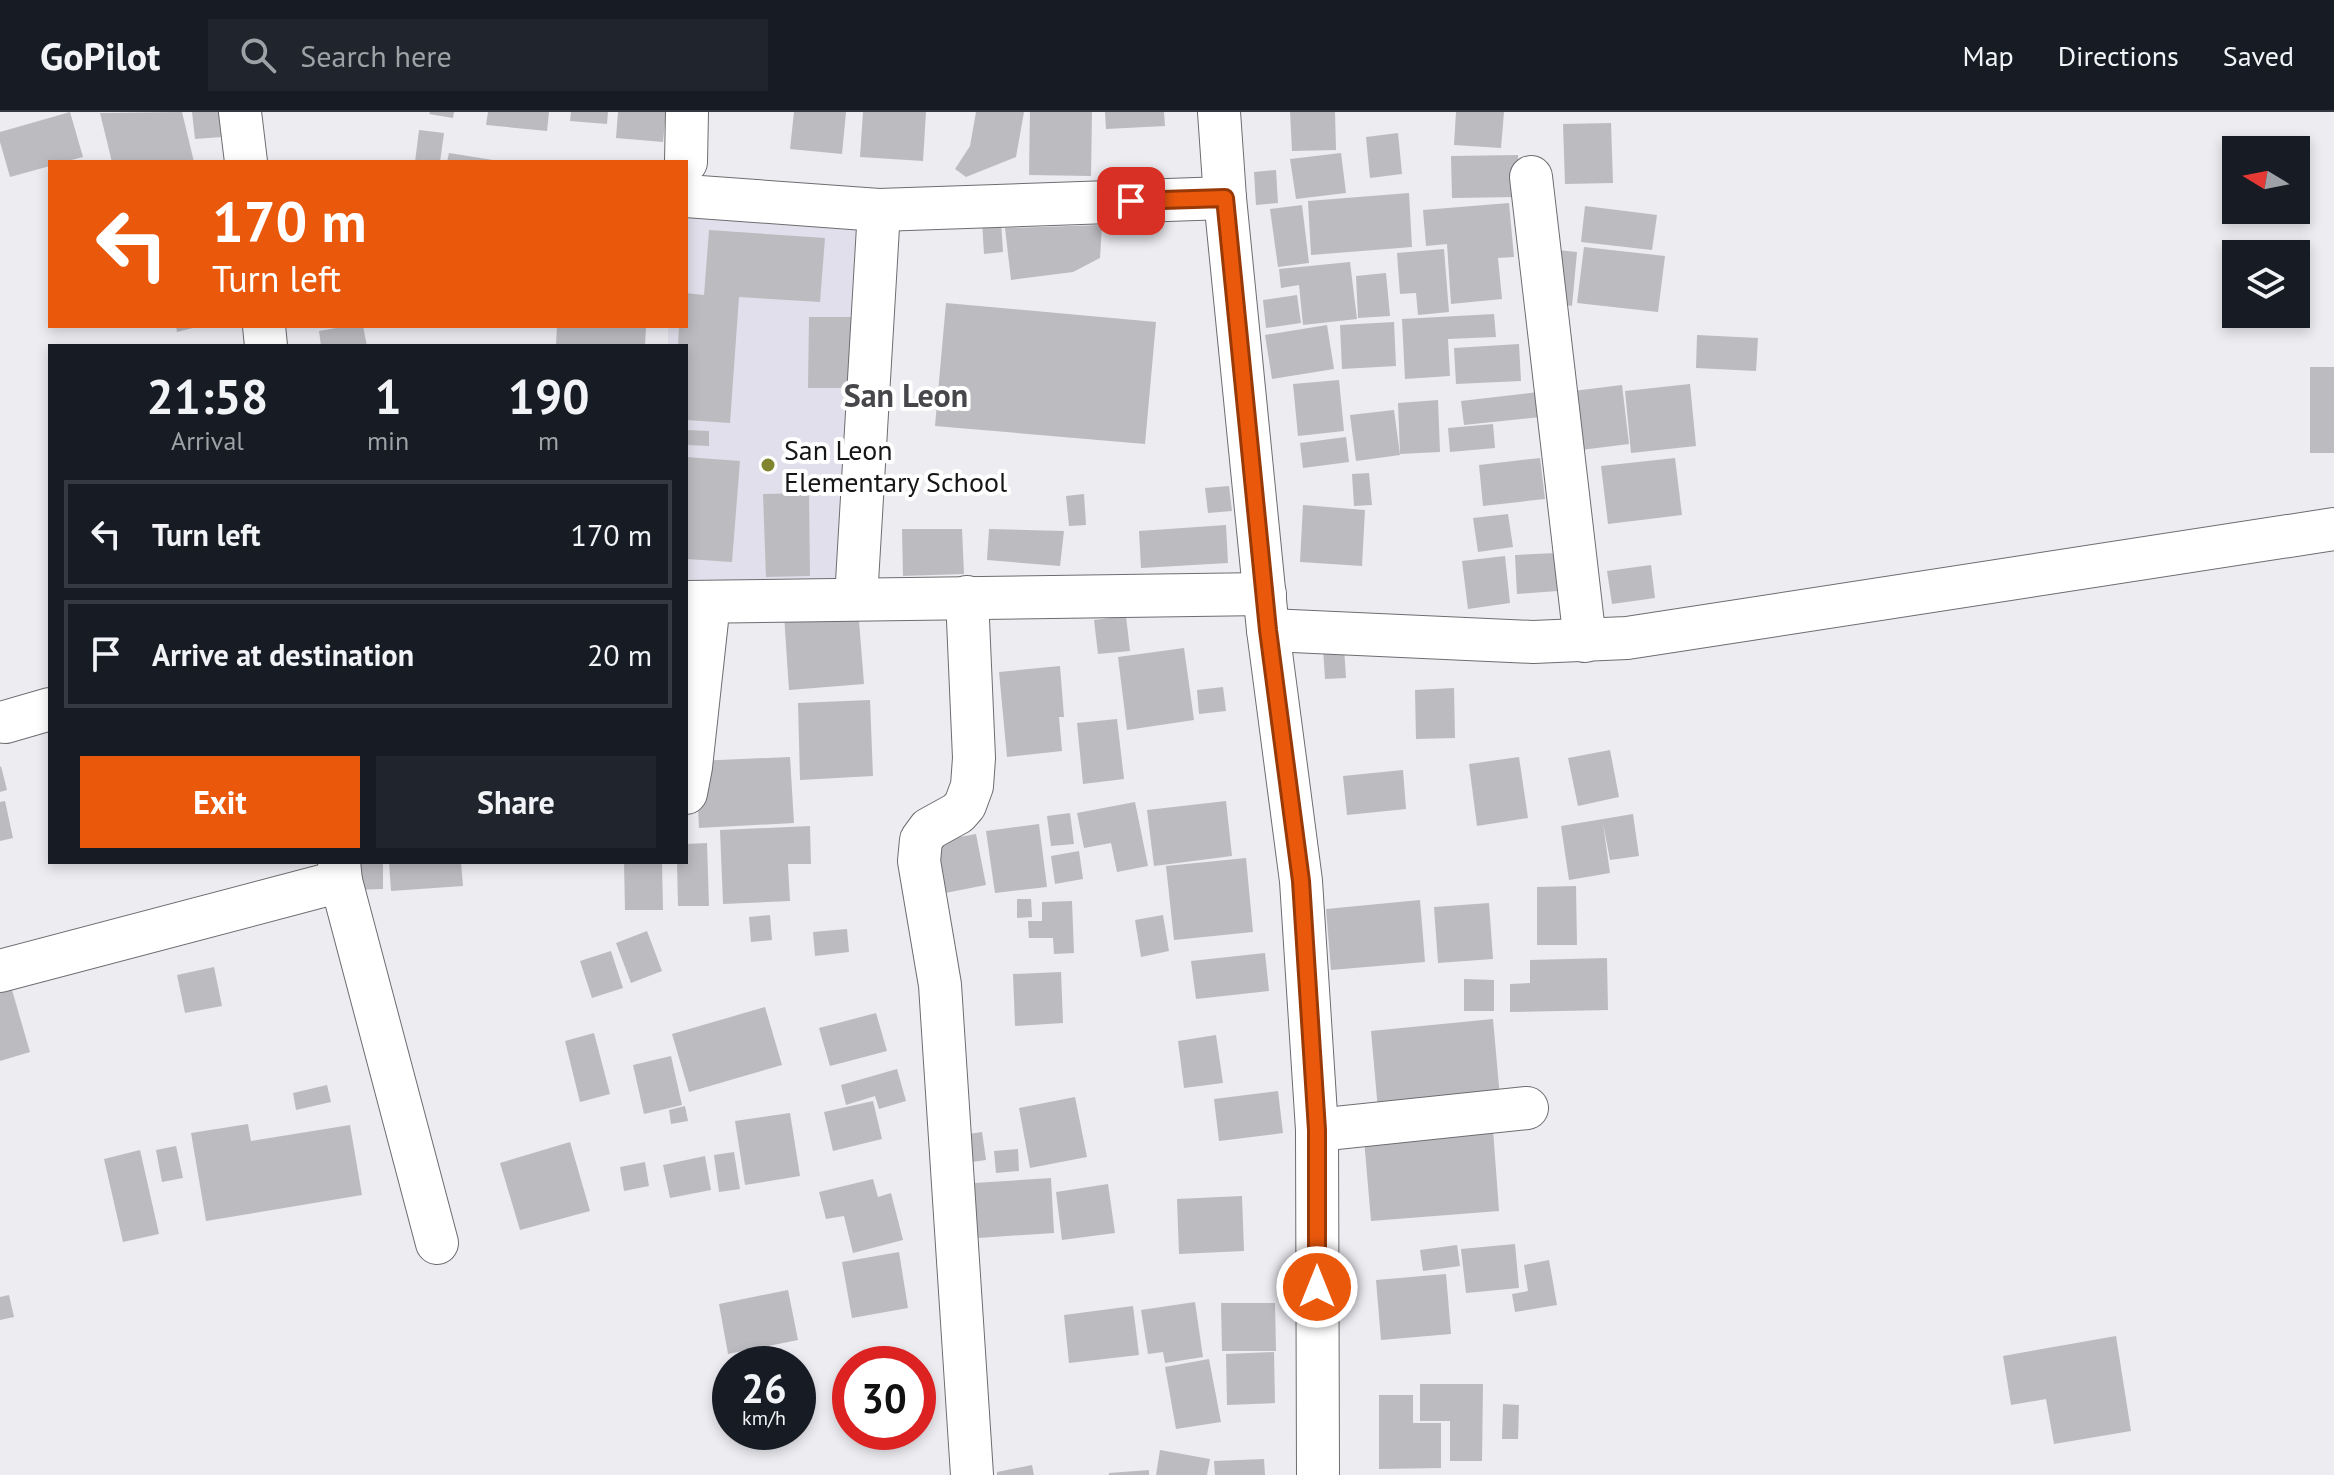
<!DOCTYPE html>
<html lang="en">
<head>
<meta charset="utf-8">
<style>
	:root { --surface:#171b24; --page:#20242c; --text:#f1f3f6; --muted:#9ea1a6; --line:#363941; --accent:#ea580c }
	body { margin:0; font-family:"PT Sans",sans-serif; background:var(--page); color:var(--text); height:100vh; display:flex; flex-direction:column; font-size:30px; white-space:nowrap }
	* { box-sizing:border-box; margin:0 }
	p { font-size:26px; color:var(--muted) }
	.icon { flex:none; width:44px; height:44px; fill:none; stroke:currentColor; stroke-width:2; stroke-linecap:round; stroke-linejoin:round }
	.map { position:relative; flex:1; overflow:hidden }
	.side { position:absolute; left:48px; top:232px; width:640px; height:520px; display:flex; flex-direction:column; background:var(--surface); border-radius:0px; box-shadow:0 4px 12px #0003 }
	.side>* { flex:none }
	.guide { position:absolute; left:48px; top:48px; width:640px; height:168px; border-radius:0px; box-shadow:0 4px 12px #0003; background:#ea580c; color:#fff; overflow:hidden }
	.needle { width:52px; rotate:280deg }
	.buttons { position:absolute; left:2222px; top:24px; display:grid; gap:16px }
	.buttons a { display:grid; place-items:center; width:88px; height:88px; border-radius:0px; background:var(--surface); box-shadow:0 4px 12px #0003; font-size:40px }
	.speed { position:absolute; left:712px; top:1234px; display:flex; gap:16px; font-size:40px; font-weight:700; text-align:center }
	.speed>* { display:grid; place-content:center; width:104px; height:104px; border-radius:50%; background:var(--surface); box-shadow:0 4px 12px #0003; line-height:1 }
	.speed small { font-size:20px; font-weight:400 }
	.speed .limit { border:12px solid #d22; background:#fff; color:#111 }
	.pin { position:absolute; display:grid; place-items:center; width:68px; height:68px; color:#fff; margin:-34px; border-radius:16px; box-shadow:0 4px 12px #0006 }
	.me { position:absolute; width:88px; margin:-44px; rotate:0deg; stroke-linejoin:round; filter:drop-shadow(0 0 6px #0008) }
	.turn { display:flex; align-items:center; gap:28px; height:168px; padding:0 32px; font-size:36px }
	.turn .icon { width:104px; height:104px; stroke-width:2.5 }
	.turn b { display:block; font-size:56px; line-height:68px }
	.eta { display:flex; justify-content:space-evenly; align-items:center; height:136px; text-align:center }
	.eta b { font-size:48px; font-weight:800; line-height:56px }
	.primary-button { display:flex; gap:16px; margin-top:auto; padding:16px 32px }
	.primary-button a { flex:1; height:92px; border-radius:0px; background:var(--accent); color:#fff; font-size:32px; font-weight:800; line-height:92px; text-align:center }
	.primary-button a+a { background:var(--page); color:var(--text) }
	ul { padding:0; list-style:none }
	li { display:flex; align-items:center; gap:24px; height:108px; margin:0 16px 12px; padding:0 16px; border:4px solid var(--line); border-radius:0px }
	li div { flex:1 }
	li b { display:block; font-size:30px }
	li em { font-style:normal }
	header { display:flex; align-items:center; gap:48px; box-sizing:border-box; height:112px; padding:0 40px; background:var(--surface); border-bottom:2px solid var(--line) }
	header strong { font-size:38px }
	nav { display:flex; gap:44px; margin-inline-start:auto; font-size:28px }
	.search { width:560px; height:72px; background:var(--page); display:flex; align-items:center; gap:20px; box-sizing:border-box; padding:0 28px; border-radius:0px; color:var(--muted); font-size:30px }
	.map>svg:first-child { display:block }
	.built { fill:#e1dfeb }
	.building { fill:#bcbcc0 }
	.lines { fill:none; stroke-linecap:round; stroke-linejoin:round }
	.minor-casing { stroke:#6d6d71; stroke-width:44 }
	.minor { stroke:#fff; stroke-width:42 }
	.route-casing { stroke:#983908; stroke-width:20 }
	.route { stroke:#ea580c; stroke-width:14 }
	.poi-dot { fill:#81852f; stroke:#fff; stroke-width:3 }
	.labels { text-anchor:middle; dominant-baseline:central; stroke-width:8; stroke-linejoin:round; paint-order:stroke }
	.poi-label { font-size:28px; fill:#161618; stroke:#fff; text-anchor:start }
	.quarter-label { font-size:32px; font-weight:bold; fill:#47464a; stroke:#fff }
</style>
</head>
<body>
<header>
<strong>GoPilot</strong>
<div class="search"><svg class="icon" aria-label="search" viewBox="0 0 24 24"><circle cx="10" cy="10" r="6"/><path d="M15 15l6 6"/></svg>Search here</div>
<nav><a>Map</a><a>Directions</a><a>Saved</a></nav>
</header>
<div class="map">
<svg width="2334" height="1363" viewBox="0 0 2334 1363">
	<rect width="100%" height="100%" fill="#ececf1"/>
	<!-- built -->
	<path class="built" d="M686,102L868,114L842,472L686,474V234H668V214H686Z"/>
	<!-- building -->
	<g class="building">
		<path d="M70,0L83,45L64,50H50V54L10,65L0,30V20Z"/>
		<path d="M182,0L194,50H112L100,1Z"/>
		<path d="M192,0H220L222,25L195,27Z"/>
		<path d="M430,0H454L453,6L429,2Z"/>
		<path d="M488,0H549L547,19L486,13Z"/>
		<path d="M571,0H608L607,12L570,9Z"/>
		<path d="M618,0H666L663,30L616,26Z"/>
		<path d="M794,0H846L842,42L790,37Z"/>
		<path d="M863,0H926L923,49L860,45Z"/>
		<path d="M976,0H1024L1016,45L966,65L955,57L970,34Z"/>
		<path d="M1030,0H1092L1091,64L1029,63Z"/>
		<path d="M1105,0H1164L1165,14L1106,17Z"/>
		<path d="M1290,0H1335L1336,38L1292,39Z"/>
		<path d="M1456,0H1504L1501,36L1454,33Z"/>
		<path d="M1611,11L1613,71L1565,72L1563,12Z"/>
		<path d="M419,18L444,21L440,50H415Z"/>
		<path d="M1398,21L1402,62L1370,66L1366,25Z"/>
		<path d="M449,41L493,48V50H447Z"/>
		<path d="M1341,41L1346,81L1296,87L1290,47Z"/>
		<path d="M1518,43L1519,85L1452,86L1451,44Z"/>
		<path d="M1276,58L1278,91L1256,93L1254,60Z"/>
		<path d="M1409,81L1412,135L1311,143L1308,89Z"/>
		<path d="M1509,91L1514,145L1498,146L1502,187L1451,192L1447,132L1426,134L1423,98Z"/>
		<path d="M1302,93L1309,151L1278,155L1270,97Z"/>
		<path d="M1585,94L1657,103L1652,138L1581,130Z"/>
		<path d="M982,109H1001L1003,140L984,142Z"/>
		<path d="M1102,113L1100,146L1073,160L1011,168L1005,116Z"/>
		<path d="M709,118L825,126L820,190L739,185L730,311L686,308V234H678L679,214H686V181L704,183Z"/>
		<path d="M1584,135L1665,144L1658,200L1577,191Z"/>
		<path d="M1444,137L1449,200L1418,203L1416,181L1400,182L1397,141Z"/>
		<path d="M1557,138L1577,140L1572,194L1552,191Z"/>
		<path d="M1350,150L1357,207L1303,213L1299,173L1281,176L1279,157Z"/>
		<path d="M1386,161L1390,204L1358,206L1356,164Z"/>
		<path d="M1297,183L1301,211L1266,216L1263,188Z"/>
		<path d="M946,191L1156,210L1145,332L935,314Z"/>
		<path d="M1494,202L1496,225L1448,227L1450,264L1405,267L1402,207Z"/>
		<path d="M809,205H854V276H808Z"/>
		<path d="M1394,210L1396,254L1342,257L1340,213Z"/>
		<path d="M1327,213L1334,257L1272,267L1265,223Z"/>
		<path d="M176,214H197V215L177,220Z"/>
		<path d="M348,214H363L367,234H321L319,219Z"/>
		<path d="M557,214H646L645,234H556Z"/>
		<path d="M1697,223L1758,226L1756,259L1696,256Z"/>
		<path d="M1519,232L1521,269L1456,272L1454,236Z"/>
		<rect x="2310" y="255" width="24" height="86"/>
		<path d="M1339,268L1344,319L1298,324L1293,272Z"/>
		<path d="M1690,272L1696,334L1631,341L1625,279Z"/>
		<path d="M1622,273L1629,332L1581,338L1573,279Z"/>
		<path d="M1538,280L1541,305L1464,313L1461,289Z"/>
		<path d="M1438,288L1440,340L1400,342L1398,291Z"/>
		<path d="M1394,298L1400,343L1356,349L1350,303Z"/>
		<path d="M1493,312L1495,336L1450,340L1448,316Z"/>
		<path d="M686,318L709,319V334L686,333Z"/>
		<path d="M1346,325L1349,350L1303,356L1300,331Z"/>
		<path d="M686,345L740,349L732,450L686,447Z"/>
		<path d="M1540,346L1545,387L1483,394L1479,353Z"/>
		<path d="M1675,346L1682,403L1608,412L1601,354Z"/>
		<path d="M1369,361L1372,393L1354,394L1352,362Z"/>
		<path d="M1229,374L1232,399L1208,401L1205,376Z"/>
		<path d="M809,381L810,464L766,465L763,382Z"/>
		<path d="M1084,382L1086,413L1069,414L1066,384Z"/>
		<path d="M1303,393L1365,398L1362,454L1300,450Z"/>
		<path d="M1508,402L1513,435L1478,440L1473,406Z"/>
		<path d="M1226,413L1228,451L1141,456L1139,419Z"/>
		<path d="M902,417H962L964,462L903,464Z"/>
		<path d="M989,417L1064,419L1060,454L987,448Z"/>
		<path d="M1556,441L1558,479L1517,482L1515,443Z"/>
		<path d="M1505,444L1510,491L1468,497L1462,449Z"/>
		<path d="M1651,453L1655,486L1612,492L1607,459Z"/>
		<path d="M858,496L864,572L789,578L784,503Z"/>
		<path d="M1126,504L1130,539L1098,542L1094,508Z"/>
		<path d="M1344,535L1346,566L1325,567L1323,536Z"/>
		<path d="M1184,536L1194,608L1127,618L1118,545Z"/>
		<path d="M1060,554L1064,605H1059L1062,639L1007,645L999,560Z"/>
		<path d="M1223,575L1226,599L1199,602L1197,578Z"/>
		<path d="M1454,576L1455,626L1416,627L1415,578Z"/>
		<path d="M870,588L873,664L800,668L798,591Z"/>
		<path d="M1117,607L1124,667L1083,672L1077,611Z"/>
		<path d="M1610,638L1619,685L1578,694L1568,646Z"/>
		<path d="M790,645L794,711L699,716L696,649Z"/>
		<path d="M1519,645L1528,706L1477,714L1469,652Z"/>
		<path d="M1,654L7,678L0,680V655Z"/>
		<path d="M1403,658L1406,697L1347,703L1343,664Z"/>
		<path d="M5,689L13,726L0,729V690Z"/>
		<path d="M1226,689L1232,744L1154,754L1147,698Z"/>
		<path d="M1135,690L1148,754L1117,760L1111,731L1084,736L1077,701Z"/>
		<path d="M1070,701L1074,732L1051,734L1047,704Z"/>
		<path d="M1633,702L1639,744L1610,748L1603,711L1610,761L1569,768L1561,714Z"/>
		<path d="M1039,712L1047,775L995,781L986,719Z"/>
		<path d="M810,714L811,752H788L790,789L723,792L720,718Z"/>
		<path d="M976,722L986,773L935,783L926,731Z"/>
		<path d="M707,731L709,794H678L677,750H686V732Z"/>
		<path d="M1079,739L1083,767L1055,772L1051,744Z"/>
		<path d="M1246,746L1253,820L1174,828L1166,754Z"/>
		<path d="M350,750H383V777L351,778Z"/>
		<path d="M389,750H461L463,774L391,779Z"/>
		<path d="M624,750H662L663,798H625Z"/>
		<path d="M1576,774L1577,833H1537V775Z"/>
		<path d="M1017,787H1031L1032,805L1017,806Z"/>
		<path d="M1420,788L1425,850L1331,858L1326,797Z"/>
		<path d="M1072,789L1074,841L1054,842L1053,826H1029L1028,809H1042V790Z"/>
		<path d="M1489,791L1493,847L1438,851L1434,795Z"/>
		<path d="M770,803L772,828L751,830L749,805Z"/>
		<path d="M1163,803L1169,839L1141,845L1135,808Z"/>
		<path d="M847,817L849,840L815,844L813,820Z"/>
		<path d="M647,819L662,859L631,871L616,831Z"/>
		<path d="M611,839L623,876L592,886L580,849Z"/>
		<path d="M1265,841L1269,879L1196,887L1191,849Z"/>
		<path d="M1607,846L1608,898L1510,900V872L1530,871V848Z"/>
		<path d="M214,855L222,894L185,901L177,863Z"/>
		<path d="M1061,860L1063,911L1015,914L1013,862Z"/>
		<path d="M1464,867L1494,868V899H1464Z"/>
		<path d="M12,878L30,940L0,949V881Z"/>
		<path d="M765,895L782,953L689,980L672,922Z"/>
		<path d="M876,901L887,939L830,954L819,916Z"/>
		<path d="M1493,907L1500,986L1378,998L1371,919Z"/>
		<path d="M594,921L610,982L580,990L565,929Z"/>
		<path d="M1216,923L1223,971L1184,976L1178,929Z"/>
		<path d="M671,944L682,993L644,1002L633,953Z"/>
		<path d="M897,957L906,989L879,997L875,984L846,993L841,973Z"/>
		<path d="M327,973L331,990L296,998L293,981Z"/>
		<path d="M1278,979L1283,1021L1219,1029L1214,987Z"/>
		<path d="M1075,985L1087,1045L1030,1056L1019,996Z"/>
		<path d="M873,989L882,1027L833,1039L824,1000Z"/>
		<path d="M685,994L688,1009L671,1012L669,998Z"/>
		<path d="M790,1001L800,1064L745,1073L735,1009Z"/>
		<path d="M248,1012L251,1029L350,1013L362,1083L206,1109L191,1021Z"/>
		<path d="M1493,1017L1499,1099L1371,1109L1364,1027Z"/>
		<path d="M982,1020L986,1048L965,1051L961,1023Z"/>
		<path d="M570,1030L590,1099L520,1118L500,1051Z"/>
		<path d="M176,1034L183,1066L162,1070L156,1038Z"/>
		<path d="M1018,1037L1019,1059L996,1061L994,1039Z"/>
		<path d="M140,1038L159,1122L123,1130L104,1047Z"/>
		<path d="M734,1040L740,1077L719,1080L714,1043Z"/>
		<path d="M705,1044L711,1078L670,1086L663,1053Z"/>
		<path d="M645,1050L649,1074L624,1079L620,1055Z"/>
		<path d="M1051,1066L1054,1121L978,1126L974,1071Z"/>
		<path d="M873,1067L878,1085L891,1081L903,1128L853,1141L844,1104L826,1107L819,1080Z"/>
		<path d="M1108,1072L1115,1121L1062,1128L1056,1080Z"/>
		<path d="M1242,1084L1244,1139L1179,1142L1177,1087Z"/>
		<path d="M1515,1132L1519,1176L1466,1181L1461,1137Z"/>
		<path d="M1457,1133L1460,1154L1423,1159L1420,1138Z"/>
		<path d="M899,1140L908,1196L852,1206L842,1150Z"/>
		<path d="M1549,1148L1557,1193L1515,1200L1512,1182L1528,1179L1524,1153Z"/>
		<path d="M1446,1162L1451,1222L1381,1228L1376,1168Z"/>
		<path d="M788,1178L798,1228L728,1242L719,1192Z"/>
		<path d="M9,1183L14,1205L0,1208V1185Z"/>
		<path d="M1195,1190L1203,1245L1165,1251L1163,1240L1148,1242L1141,1198Z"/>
		<path d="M1221,1191H1275L1276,1239H1222Z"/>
		<path d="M1133,1194L1139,1243L1069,1251L1064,1203Z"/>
		<path d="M2116,1224L2131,1319L2054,1332L2046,1287L2011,1293L2003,1244Z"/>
		<path d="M1274,1240L1275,1291L1227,1293L1226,1242Z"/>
		<path d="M1209,1247L1221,1310L1176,1317L1165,1255Z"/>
		<path d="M1420,1272H1483L1482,1349H1450V1309H1420Z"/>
		<path d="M1379,1283H1413V1311H1441V1356L1379,1357Z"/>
		<path d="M1503,1292L1519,1293L1518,1327H1502Z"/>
		<path d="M1160,1338L1210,1347L1207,1363H1156Z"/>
		<path d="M1264,1347L1265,1363H1215L1214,1349Z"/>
		<path d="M1032,1353L1034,1363H997V1360Z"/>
		<path d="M1149,1358V1363H1109V1361Z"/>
	</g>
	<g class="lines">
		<!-- minor casing -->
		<g class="minor-casing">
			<g id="minor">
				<path d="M240,0L246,50"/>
				<path d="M1219,0L1225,86L1268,518L1301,769L1317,1018L1318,1363"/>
				<path d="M686,50L687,0"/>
				<path d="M1531,65L1585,529"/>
				<path d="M686,84L879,98L1225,86"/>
				<path d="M264,214L266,234"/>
				<path d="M967,485L974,646L972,674L965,693L958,701L929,717L921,728L919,749L940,873L972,1363"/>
				<path d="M856,487L879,98"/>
				<path d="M686,490L1265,482"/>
				<path d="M1268,518L1533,530L1627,526L2334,417"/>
				<path d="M5,610L50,597"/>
				<path d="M686,681L691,655L709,490"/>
				<path d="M339,750L341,769L437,1131"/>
				<path d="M0,859L341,769"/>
				<path d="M1317,1018L1527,996"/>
			</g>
		</g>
		<!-- minor -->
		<use href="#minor" class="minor"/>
	</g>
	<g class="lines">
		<!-- route casing -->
		<g class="route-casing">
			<path id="route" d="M1131,89L1225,86L1268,518L1301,769L1317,1018V1175"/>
		</g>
		<!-- route -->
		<use href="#route" class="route"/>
	</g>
	<!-- markers -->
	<circle class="poi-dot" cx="768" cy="353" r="8"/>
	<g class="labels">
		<!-- poi labels -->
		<g class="poi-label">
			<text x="784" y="337">San Leon<tspan x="784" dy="32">Elementary School</tspan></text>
		</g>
		<!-- quarter labels -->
		<g class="quarter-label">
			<text x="906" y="283">San Leon</text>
		</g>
	</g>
</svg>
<div class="buttons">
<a><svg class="needle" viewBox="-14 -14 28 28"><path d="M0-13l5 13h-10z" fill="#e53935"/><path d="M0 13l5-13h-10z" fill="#9ea1a6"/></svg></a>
<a><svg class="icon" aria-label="layers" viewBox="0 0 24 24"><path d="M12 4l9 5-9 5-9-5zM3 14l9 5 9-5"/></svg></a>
</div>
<div class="speed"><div>26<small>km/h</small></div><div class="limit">30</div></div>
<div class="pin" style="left:1131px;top:89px;background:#d93025"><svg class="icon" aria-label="arrive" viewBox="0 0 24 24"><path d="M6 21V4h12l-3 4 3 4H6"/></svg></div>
<svg class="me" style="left:1317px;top:1175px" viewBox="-20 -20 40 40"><circle r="17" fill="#ea580c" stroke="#fff" stroke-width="3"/><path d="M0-11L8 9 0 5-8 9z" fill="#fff"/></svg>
<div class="guide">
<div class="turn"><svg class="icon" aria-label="left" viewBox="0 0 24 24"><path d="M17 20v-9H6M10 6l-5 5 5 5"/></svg><div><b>170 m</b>Turn left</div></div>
</div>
<section class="side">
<div class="eta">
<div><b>21:58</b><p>Arrival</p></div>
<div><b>1</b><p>min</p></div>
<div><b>190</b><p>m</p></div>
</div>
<ul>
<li><svg class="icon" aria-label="left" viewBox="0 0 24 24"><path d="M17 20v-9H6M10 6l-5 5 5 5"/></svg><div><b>Turn left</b></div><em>170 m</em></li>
<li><svg class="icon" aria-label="arrive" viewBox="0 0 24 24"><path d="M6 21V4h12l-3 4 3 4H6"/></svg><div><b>Arrive at destination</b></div><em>20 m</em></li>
</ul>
<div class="primary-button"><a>Exit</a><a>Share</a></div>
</section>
</div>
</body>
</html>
